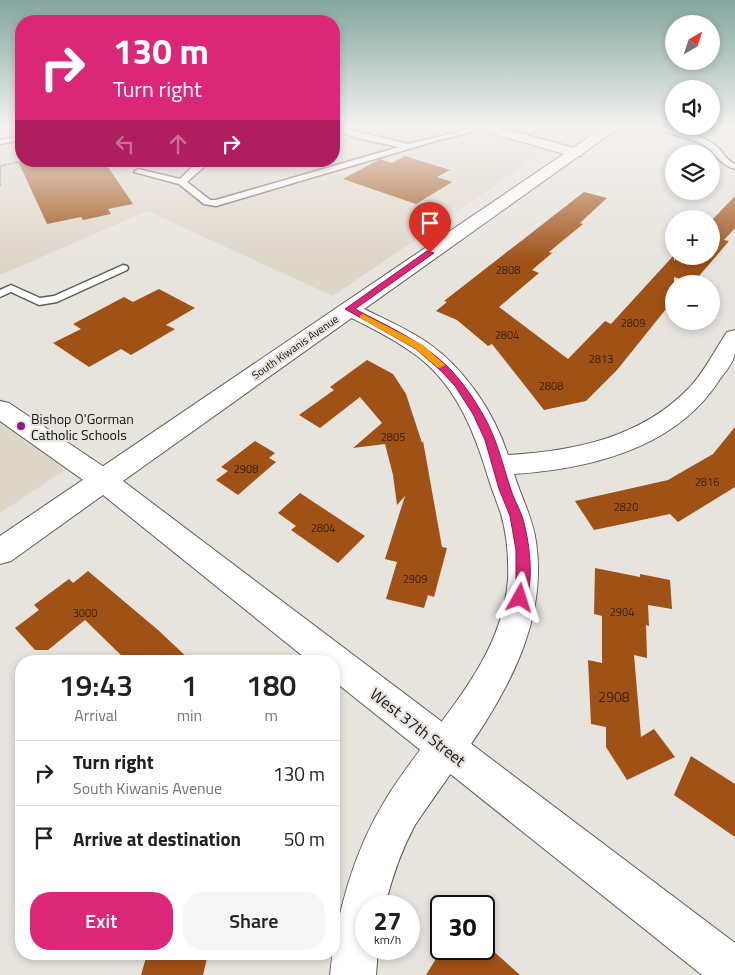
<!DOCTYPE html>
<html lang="en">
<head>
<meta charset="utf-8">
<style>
	:root { --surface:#fff; --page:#f6f6f6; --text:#202124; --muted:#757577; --line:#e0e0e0; --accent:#db2777 }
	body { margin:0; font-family:"Titillium Web",sans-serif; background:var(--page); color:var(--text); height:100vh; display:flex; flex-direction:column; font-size:19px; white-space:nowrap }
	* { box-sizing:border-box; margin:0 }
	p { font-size:16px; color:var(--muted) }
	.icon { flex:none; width:28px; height:28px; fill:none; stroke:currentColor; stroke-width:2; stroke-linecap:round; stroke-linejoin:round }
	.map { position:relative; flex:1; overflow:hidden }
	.side { position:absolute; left:15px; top:655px; width:325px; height:305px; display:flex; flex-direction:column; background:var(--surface); border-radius:20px; box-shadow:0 2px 8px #0003 }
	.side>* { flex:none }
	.banner { position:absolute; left:15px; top:15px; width:325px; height:152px; border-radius:20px; box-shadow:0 2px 8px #0003; background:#db2777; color:#fff; overflow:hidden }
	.needle { width:32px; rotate:39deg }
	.controls { position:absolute; left:665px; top:15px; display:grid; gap:10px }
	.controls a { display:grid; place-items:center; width:55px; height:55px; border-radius:50%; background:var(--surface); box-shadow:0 2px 8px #0003; font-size:25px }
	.speed { position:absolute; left:355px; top:895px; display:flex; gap:10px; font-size:25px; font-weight:700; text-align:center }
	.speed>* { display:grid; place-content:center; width:65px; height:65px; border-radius:50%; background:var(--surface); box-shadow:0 2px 8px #0003; line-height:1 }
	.speed small { font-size:12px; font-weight:400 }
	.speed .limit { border:2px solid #111; border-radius:8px; background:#fff; color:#111 }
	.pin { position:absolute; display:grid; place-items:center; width:42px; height:42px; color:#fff; margin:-51px -21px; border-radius:50% 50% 50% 0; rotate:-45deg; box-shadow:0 0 5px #0007 }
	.pin .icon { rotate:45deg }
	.me { position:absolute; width:55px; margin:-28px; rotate:6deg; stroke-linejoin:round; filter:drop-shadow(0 0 4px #0008) }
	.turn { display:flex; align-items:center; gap:18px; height:105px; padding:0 15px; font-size:22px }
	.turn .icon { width:65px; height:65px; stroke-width:2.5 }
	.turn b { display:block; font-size:35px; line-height:42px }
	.lanes { display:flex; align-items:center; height:48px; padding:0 15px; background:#0003; justify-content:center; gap:25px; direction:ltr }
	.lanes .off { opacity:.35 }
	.eta { display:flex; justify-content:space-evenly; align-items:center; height:85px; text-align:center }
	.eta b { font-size:30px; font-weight:600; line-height:35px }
	.button { display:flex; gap:10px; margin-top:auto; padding:10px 15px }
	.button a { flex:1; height:58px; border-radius:20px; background:var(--accent); color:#fff; font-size:20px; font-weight:600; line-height:58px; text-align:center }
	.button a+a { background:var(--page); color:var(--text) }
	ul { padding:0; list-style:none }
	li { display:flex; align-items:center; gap:15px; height:65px; padding:0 15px; border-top:1px solid var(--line) }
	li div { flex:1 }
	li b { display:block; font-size:19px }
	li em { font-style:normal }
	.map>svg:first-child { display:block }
	.built { fill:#dfd6ca }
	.building { fill:#9f5116 }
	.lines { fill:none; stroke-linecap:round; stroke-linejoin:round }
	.lane-casing { stroke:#5f5c57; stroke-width:3 }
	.street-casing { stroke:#5f5c57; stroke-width:2 }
	.secondary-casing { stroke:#5f5c57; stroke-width:2 }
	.path { stroke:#84817d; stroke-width:2; stroke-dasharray:2.5 1; stroke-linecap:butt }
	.lane { fill:#fff; fill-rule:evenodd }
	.street { fill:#fff; fill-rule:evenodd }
	.secondary { fill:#fff; fill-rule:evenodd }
	.route { fill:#db2777; stroke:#8e194d }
	.slow { fill:#f59e0b }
	.poi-dot { fill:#891e83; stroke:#e7e3dd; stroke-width:2 }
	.labels { text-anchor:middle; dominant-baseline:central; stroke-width:4.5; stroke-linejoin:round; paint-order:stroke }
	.number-label { font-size:11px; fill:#382414 }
	.far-street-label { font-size:11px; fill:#161513; stroke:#e7e3dd }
	.poi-label { font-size:14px; fill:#161513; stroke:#e7e3dd; text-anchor:start }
	.near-number-label { font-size:14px; fill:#382414 }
	.near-street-label { font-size:16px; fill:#161513; stroke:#e7e3dd }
</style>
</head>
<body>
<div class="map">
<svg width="735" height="975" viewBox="0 0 735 975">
	<rect width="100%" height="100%" fill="#e7e3dd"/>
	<!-- built -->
	<g class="built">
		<path d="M7,126H21V161H334V126H458L545,151L333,296L147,211L0,275V128Z"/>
		<path d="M0,397L86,456L0,513Z"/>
	</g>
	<!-- building -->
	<g class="building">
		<path d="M405,156L450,170L437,177L452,182L416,204L343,179L380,159L392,163Z"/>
		<path d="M18,161H104L133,204L108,209L111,214L83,220L81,217L47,224Z"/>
		<path d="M584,192L607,198L580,223L583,224L549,252L552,253L532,270L539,273L499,307L568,359L605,321L611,324L674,255V261L678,256H711V221L735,196V228L724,240L729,241L693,283L674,277V299L617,370L586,401L544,410L492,344L488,346L457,320L436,311L447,302L444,301Z"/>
		<path d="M159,289L195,308L166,325L175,329L131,355L121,349L89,367L53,343L81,329L73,324L124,297L133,302Z"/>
		<path d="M367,360L393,374L406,394L422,443L423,441L442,547L447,548L434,597L428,595L424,608L386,599L397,562L385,559L405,496L397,505L393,475L385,444L353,448L382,423L360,397L320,428L299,415L334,390L330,387Z"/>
		<path d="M735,427V487L678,522L670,514L594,530L575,501L668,480L713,454Z"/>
		<path d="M255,441L275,453L269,458L276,462L238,495L216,480L228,471L221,467Z"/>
		<path d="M300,493L365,536L338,563L291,530L296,526L278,513Z"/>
		<path d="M595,568L640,577V574L670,580L672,609L648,605L649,626L646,625L647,658L634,655L641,737L654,729L675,757L627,780L606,747V727L591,724L588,660L602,663V616L594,614Z"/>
		<path d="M88,571L158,630L191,661H127L85,620L48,650H35L15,628L39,610L34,605L69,579L73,583Z"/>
		<path d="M691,756L735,784V837L674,795Z"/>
		<path d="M442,949H491L520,975H426Z"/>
		<path d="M147,954H208L203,975H141Z"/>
	</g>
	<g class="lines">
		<!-- lane casing -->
		<g class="lane-casing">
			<g id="lane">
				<path d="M334,126L408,144L483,126H496L439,140L216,206L204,204L179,184L134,172L138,169L180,179L198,161H206L205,166L187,182L210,200H216L399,147L357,138L334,129Z"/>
				<path d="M533,126H542L532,133H526V129Z"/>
				<path d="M650,126C671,125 698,133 715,145C723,151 725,160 735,164V169C718,164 716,152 702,144C687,136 662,134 650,126Z"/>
				<path d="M21,136V140L0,144V140Z"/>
				<path d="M126,161H135L130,164Z"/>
				<path d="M123,265L127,266L128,268L127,270L57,302L39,305L11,292L0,297V290L11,285L40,298L54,296Z"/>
			</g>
		</g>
		<!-- street casing -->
		<g class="street-casing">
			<g id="street">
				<path d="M475,126H496L581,150L583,153L581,156H571L477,129Z"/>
				<path d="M349,303L356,305C380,317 406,328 428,343C465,369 494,412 508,455C574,451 640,438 688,389C704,373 714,351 727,332L735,330C735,338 735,346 735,353C734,363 723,374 718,382C674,449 589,469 514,474C521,497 533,518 536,542C552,651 471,741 415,825C401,851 392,877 385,906H366V949H378L376,975H330C336,916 353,852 386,799C429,728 501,668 508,580C509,558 507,535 501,514C497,502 492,490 488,477C474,430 454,380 410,351C389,336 365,325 342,313L339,309L342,305Z"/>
				<path d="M0,401L9,403L113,473L117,480L113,487L103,490L93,487L0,421Z"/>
			</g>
		</g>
		<!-- secondary casing -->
		<g class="secondary-casing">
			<path id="secondary" d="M605,126H621L123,481L735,943V975H702L334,681V661H309L103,495L11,561L0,564V536Z"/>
		</g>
		<!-- path -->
		<path class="path" d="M0,186V166L24,161"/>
		<!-- lane -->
		<use href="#lane" class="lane"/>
		<!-- street -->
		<use href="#street" class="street"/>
		<!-- secondary -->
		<use href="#secondary" class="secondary"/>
	</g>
	<!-- sky -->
	<linearGradient id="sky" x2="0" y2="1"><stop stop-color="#82a69d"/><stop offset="0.48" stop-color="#f4f2f0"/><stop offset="1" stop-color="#f4f2f0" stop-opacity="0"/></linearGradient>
	<rect width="735" height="262" fill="url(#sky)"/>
	<!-- route -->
	<path class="route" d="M427,251L434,253L355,309C387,326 422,341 448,367C461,380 473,397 482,413C496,436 502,462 510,487C513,497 518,506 522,516C529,538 535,581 525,602L520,603L515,602L513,598L516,583V550L510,516L499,489L485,440L473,414L455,386L441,371L416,349L345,309Z"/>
	<!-- slow -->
	<path class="slow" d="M363,314L423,345L445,365L440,368L437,367L416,349L360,318V315Z"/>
	<!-- markers -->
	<circle class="poi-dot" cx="21" cy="426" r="5"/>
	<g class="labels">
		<!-- number labels -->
		<g class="number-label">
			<text x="508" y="270">2808</text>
			<text x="633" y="323">2809</text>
			<text x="507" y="335">2804</text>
			<text x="601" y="359">2813</text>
			<text x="551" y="386">2808</text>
			<text x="393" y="437">2805</text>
			<text x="246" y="469">2908</text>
			<text x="707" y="482">2816</text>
			<text x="626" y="507">2820</text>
			<text x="323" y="528">2804</text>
			<text x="415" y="579">2909</text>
			<text x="622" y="612">2904</text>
			<text x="85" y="613">3000</text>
		</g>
		<!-- far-street labels -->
		<g class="far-street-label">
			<text transform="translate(295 347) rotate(-35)">South Kiwanis Avenue</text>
		</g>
		<!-- poi labels -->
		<g class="poi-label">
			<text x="31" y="418">Bishop O'Gorman<tspan x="31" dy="16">Catholic Schools</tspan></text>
		</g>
		<!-- near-number labels -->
		<g class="near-number-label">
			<text x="614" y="696">2908</text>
		</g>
		<!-- near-street labels -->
		<g class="near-street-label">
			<text transform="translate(418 727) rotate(38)">West 37th Street</text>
		</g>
	</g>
</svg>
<div class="controls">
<a><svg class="needle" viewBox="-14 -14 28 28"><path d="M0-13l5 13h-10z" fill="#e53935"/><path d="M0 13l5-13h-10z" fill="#757577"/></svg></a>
<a><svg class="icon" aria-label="sound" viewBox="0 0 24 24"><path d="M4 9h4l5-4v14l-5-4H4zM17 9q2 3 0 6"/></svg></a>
<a><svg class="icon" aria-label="layers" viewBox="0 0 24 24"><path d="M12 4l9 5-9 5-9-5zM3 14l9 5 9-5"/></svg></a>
<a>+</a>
<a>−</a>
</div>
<div class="speed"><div>27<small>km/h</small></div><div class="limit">30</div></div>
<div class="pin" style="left:430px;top:253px;background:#d93025"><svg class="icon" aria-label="arrive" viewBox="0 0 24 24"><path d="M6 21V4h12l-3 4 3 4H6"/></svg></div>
<svg class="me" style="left:520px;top:598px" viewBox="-20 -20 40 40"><path d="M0-17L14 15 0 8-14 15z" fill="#db2777" stroke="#fff" stroke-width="4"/></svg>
<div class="banner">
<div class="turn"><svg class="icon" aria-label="right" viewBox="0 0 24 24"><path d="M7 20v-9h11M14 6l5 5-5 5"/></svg><div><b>130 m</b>Turn right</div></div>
<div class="lanes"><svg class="icon off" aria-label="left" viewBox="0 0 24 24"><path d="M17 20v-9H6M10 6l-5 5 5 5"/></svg><svg class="icon off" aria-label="ahead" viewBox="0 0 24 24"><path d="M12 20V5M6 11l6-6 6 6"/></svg><svg class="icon" aria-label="right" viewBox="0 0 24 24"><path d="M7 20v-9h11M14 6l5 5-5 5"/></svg></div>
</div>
<section class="side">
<div class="eta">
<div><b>19:43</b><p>Arrival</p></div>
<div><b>1</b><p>min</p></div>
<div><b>180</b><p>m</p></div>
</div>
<ul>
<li><svg class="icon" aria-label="right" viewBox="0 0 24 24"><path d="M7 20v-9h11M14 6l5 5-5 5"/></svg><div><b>Turn right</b><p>South Kiwanis Avenue</p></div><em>130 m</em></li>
<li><svg class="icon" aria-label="arrive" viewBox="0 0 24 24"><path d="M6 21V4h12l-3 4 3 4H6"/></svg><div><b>Arrive at destination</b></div><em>50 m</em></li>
</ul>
<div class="button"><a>Exit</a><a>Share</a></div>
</section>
</div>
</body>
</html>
